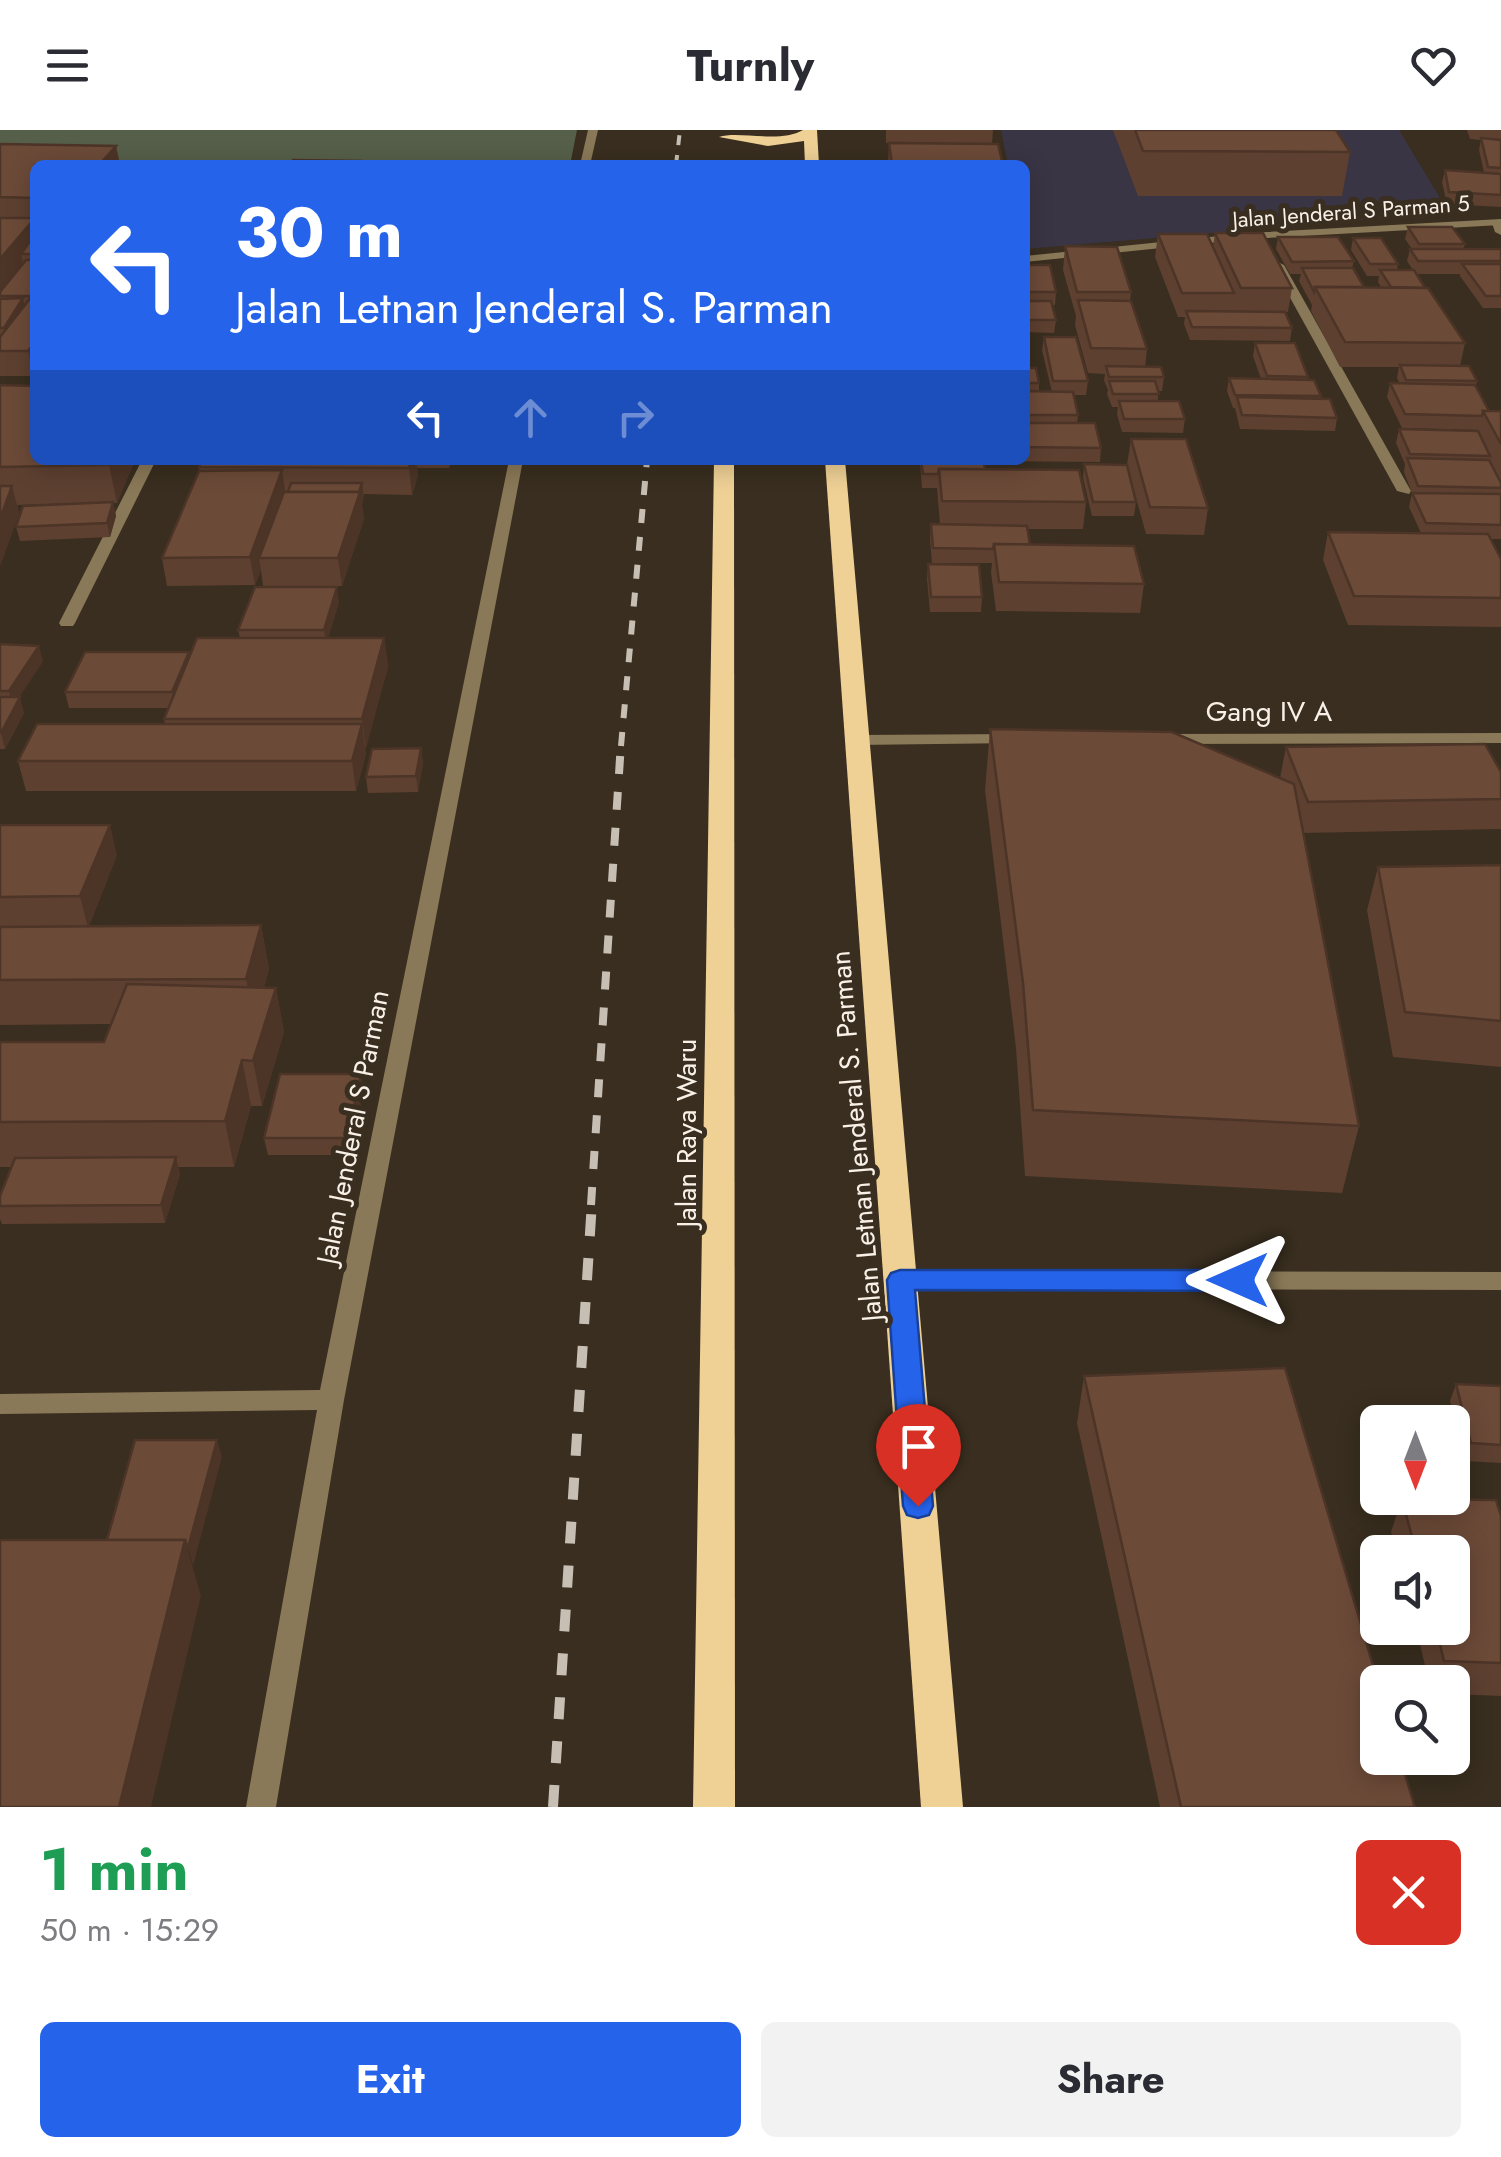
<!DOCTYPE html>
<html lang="en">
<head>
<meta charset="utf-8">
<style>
	:root { --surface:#fff; --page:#f2f2f3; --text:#2b2b33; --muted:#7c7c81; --accent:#2563eb }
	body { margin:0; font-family:Jost,sans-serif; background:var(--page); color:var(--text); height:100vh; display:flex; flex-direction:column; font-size:38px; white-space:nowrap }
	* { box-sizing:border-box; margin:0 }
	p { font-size:32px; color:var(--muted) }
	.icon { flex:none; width:55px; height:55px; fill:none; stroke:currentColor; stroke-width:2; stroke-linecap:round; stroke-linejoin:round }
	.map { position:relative; height:1677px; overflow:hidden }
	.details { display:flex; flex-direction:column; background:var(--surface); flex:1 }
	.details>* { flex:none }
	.top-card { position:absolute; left:30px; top:30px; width:1000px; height:305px; border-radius:15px; box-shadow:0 5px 25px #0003; background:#2563eb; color:#fff; overflow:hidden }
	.needle { width:65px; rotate:180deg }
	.controls { position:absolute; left:1360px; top:1275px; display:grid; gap:20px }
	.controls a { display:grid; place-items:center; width:110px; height:110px; border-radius:15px; background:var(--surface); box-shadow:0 5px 25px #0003; font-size:50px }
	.pin { position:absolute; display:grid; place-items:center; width:85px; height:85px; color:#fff; margin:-102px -42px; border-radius:50% 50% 50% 0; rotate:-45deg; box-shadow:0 0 10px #0007 }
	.pin .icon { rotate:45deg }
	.me { position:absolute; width:110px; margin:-55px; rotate:270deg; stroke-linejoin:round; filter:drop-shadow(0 0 8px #0008) }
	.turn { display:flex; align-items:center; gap:35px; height:210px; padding:0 40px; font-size:45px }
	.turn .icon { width:130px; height:130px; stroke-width:2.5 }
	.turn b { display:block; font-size:70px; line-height:85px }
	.lanes { display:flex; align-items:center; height:95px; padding:0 40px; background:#0003; justify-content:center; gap:50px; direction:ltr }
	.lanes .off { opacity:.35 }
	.round { display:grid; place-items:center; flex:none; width:105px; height:105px; border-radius:15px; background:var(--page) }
	.summary { display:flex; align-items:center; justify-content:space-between; height:170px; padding:0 40px }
	h1 { font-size:60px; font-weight:700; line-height:75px; color:#1e9e55 }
	.action { display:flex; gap:20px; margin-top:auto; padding:20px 40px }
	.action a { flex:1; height:115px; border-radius:15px; background:var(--accent); color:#fff; font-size:40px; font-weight:700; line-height:115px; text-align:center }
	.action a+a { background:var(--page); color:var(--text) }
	header { display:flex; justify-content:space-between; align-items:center; height:130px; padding:0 40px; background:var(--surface); font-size:45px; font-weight:700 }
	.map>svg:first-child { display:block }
	.medical { fill:#3a3545 }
	.green { fill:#555f49 }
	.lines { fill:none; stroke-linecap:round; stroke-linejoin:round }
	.minor { fill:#8a7958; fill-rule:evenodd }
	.tertiary { fill:#8a7958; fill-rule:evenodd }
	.trunk { fill:#efd196; fill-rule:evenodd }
	.rail-far3 { stroke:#c7bfb4; stroke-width:4; stroke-dasharray:10 10; stroke-linecap:butt }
	.rail-far2 { stroke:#c7bfb4; stroke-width:6; stroke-dasharray:14 14; stroke-linecap:butt }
	.rail-far1 { stroke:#c7bfb4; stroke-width:8; stroke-dasharray:18 18; stroke-linecap:butt }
	.rail { stroke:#c7bfb4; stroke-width:10; stroke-dasharray:22 22; stroke-linecap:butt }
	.wall { fill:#5d4030 }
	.shaded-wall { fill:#4c3427 }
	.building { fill:#6c4a38; stroke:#4c3427; stroke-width:2.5 }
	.route { fill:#2563eb; stroke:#184099; stroke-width:2.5 }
	.labels { text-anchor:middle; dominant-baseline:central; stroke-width:10; stroke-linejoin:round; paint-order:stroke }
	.far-street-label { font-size:22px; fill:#f9f1e8; stroke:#392e1f }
	.street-label { font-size:28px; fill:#f9f1e8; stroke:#392e1f }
</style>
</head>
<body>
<header><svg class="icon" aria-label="menu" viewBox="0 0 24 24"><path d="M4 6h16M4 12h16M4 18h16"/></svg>Turnly<svg class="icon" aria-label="heart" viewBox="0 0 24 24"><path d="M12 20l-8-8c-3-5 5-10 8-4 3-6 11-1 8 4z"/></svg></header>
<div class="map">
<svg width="1501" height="1677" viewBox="0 0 1501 1677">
	<rect width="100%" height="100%" fill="#392e1f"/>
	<!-- medical -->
	<path class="medical" d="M1001,0H1399L1449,83L1025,119V35H1008Z"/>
	<!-- green -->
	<path class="green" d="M0,0H577L570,35H35L0,106Z"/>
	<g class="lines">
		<!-- minor -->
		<g class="minor">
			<path d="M588,0H598L590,35H580Z"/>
			<path d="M1491,90L1501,92V105L1495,102Z"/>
			<path d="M1278,132L1284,135L1411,361L1409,364L1397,361L1272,135Z"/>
			<path d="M142,330H156L75,493L73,496H61L59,493Z"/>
			<path d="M509,330H523L344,1270L276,1677H246L317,1280L0,1284V1264L320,1260Z"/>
			<path d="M1501,603V613L1163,614L1154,609L1163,604Z"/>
			<path d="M1014,604L1023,609L1020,613L856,615L847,610L856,605Z"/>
			<path d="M900,1141L1501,1142V1160L900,1159L892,1156L888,1150L892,1144Z"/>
		</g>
		<!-- tertiary -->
		<path class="tertiary" d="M1501,89V95L1249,109L1025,132V126L1249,103Z"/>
		<!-- trunk -->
		<g class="trunk">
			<path d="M803,0H817L819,35H805L804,11L768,16L719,7C739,0 779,14 803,0Z"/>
			<path d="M714,330H734L735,1677H693Z"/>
			<path d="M825,330H845L963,1677H921Z"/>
		</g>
		<!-- rail-far3 -->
		<path class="rail-far3" d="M676,35L680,0"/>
		<!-- rail-far2 -->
		<path class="rail-far2" d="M621,616L647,330"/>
		<!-- rail-far1 -->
		<path class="rail-far1" d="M591,1075L621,613"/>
		<!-- rail -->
		<path class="rail" d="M553,1677L592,1072"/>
	</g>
	<!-- wall -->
	<g class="wall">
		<path d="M886,0H993L992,14L1003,35H888L889,13H899H886Z"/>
		<path d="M1113,0H1336L1350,22L1342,66H1138Z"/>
		<path d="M1467,0H1501V77L1447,74L1442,52L1445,40L1484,42L1479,20L1481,10L1470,9Z"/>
		<path d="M0,14L116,16L120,35H35V244L34,246H0V162L23,134V132L0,160Z"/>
		<path d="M1408,97L1465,114L1463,119H1501V178H1483L1460,146V144H1416L1465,213L1460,236L1477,251L1476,256L1489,281H1501V409H1490L1501,429V497L1348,495L1323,430L1328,402L1421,403L1409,377L1412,363L1404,342L1405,334L1396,313L1399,299L1478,301V300L1402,298L1387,267L1390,253L1400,254L1397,248L1399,237H1340L1311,181L1312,175L1299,151L1301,144H1290L1276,119L1278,107L1354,131L1352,138L1364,157H1381L1378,152L1379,146H1367L1351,120L1353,108L1398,134L1397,140H1413L1407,131L1410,119H1412L1405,109Z"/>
		<path d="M1215,103L1292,158L1288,182H1285L1292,198L1290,211L1190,210L1184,194L1185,187H1178L1155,127L1158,104L1213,117Z"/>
		<path d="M1065,116L1131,162L1130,171L1147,219L1145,237L1164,247L1162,261H1158V271L1185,289L1183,303L1122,302L1117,284L1118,277H1112L1107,264L1108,260L1104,250L1105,244L1088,243L1075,195L1076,186L1063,140Z"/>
		<path d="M1025,135L1056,162L1055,175H1052L1056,190L1054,203L1025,202Z"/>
		<path d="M1044,207L1088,251L1086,265H1073L1078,285L1077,293L1101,318L1100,332L1002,331L1025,330V238L1039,253V261L1052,262L1042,220Z"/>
		<path d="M1255,213L1308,247V250L1321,266L1320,269L1337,288L1335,301L1240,299L1235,278H1233L1227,261L1229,248L1261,249L1253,226Z"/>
		<path d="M0,255L30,256L35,330H135L117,373H113L116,386L110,407L20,411L16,397L78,373L17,375L19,383L0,436Z"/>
		<path d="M1131,309L1208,378L1204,405L1146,404L1127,335Z"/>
		<path d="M202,330H452L449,338H417L418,345L412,365L364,364L362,375L364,389L342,456H263L261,440L255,455L167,456L162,428L199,341V337Z"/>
		<path d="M902,330H983L985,339L1086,372L1083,399H1028L1030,415L1144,454L1140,483L996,481L991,442L992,433H932L930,409L931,394H940L937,358H922L920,332H902Z"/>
		<path d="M1084,334L1136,372L1134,386H1092L1083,348Z"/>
		<path d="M928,434L982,467L981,482H930L927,449Z"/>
		<path d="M339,472L328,508H384L388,537L365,619L366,624L356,661H26L18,631L165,594L164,589L168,578H69L65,562L190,527L240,508L238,500Z"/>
		<path d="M0,514L43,531L19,567L24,583L5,619H0Z"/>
		<path d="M990,599L1280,648L1286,617L1501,669V699L1303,703L1359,996L1342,1063L1025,1046L1016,918L985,660Z"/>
		<path d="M421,618L423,634L418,662L368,663L366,647Z"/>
		<path d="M0,695L117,725L89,796L261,795L269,839L264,858H276L284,902L262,976H251L234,1037H178L180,1044L165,1093L2,1094L0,1089V1066L11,1037H0V912H104L111,894L0,895Z"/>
		<path d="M1501,735V937L1393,927L1367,780L1378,737Z"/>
		<path d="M361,944L364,961L350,1025H268L264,1008Z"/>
		<path d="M1084,1246L1415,1677H1160L1077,1293Z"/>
		<path d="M1456,1254L1501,1256V1333L1465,1331L1450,1271Z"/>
		<path d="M1402,1369L1501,1386V1566L1452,1564V1552H1429L1416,1498H1452V1422H1397L1391,1402Z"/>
	</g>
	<!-- shaded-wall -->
	<g class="shaded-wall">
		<path d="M116,16L120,35H99Z"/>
		<path d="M35,89V118L21,124L23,132L0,160V129Z"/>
		<path d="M23,168L26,181L7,211L4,198Z"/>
		<path d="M35,212V244L34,246L28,221Z"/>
		<path d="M112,330H135L117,373L109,335Z"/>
		<path d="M411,330H416L418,345L412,365L409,338Z"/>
		<path d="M282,340L286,367L259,428L261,440L255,455L250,427Z"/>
		<path d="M362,353L364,367L362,375L364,389L342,456L338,428Z"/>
		<path d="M12,356L19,383L0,436V389Z"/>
		<path d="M113,372L116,386L110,407L107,393Z"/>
		<path d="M337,457L339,472L326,515L324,500Z"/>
		<path d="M384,508L388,537L366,619L362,589Z"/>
		<path d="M39,516L43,531L13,577L9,561Z"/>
		<path d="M189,522L192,537L175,578L172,562Z"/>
		<path d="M20,567L24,583L5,619L1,603Z"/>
		<path d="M362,594L366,624L356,661L352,631Z"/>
		<path d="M421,618L423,634L418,662L416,646Z"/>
		<path d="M110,695L117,725L88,798L80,766Z"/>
		<path d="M261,795L269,839L255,893L246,849Z"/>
		<path d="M276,858L284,902L262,976L253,931Z"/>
		<path d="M242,930L251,976L234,1037L225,991Z"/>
		<path d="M361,944L364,961L350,1025L347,1008Z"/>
		<path d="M176,1027L180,1044L165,1093L161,1075Z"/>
		<path d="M217,1310L222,1327L193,1436L188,1418Z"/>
		<path d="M185,1410L201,1466L151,1677H119Z"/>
	</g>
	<!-- building -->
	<g class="building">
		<path d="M1135,0H1336L1350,22L1143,21Z"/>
		<path d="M1481,8L1501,10V38L1488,37Z"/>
		<path d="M889,13L998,14L1003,35H892Z"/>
		<path d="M0,14L116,16L99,35H35V68L0,67Z"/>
		<path d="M293,30L361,31L359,35H290Z"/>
		<path d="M1445,40L1501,44V65L1449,62Z"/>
		<path d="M0,88H35L0,129Z"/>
		<path d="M1408,97H1452L1465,114H1419Z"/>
		<path d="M1215,103H1263L1292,158H1241Z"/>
		<path d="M1158,104H1207L1234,163H1182Z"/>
		<path d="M1278,107H1338L1354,131L1292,132Z"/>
		<path d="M1353,108H1381L1398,134H1370Z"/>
		<path d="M31,110H35V124H21Z"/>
		<path d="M1065,116L1117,117L1131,162H1077Z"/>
		<path d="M1410,119H1501V131H1418Z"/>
		<path d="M26,130H35V162L32,166H0V162Z"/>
		<path d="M1462,134H1501V166H1486Z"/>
		<path d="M1025,135H1050L1056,162H1025Z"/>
		<path d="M1302,138H1353L1364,157H1315L1314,162Z"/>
		<path d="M1380,140H1414L1425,158L1391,157Z"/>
		<path d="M1315,157L1428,158L1465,213L1345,212Z"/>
		<path d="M35,162V212L28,221H0V207Z"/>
		<path d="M23,168L4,198H0V169Z"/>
		<path d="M1078,170L1131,171L1147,219L1091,218Z"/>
		<path d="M1025,171H1051L1056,190H1025Z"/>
		<path d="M1186,181L1285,182L1292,198L1192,197Z"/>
		<path d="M1044,207H1076L1088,251H1053Z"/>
		<path d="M1255,213H1295L1308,247L1267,246Z"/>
		<path d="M1400,235L1469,236L1477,251L1406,250Z"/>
		<path d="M1106,236L1161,237L1164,247H1109Z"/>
		<path d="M1025,238H1036L1039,253H1025Z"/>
		<path d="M1229,248L1314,250L1321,266L1235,265Z"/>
		<path d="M1109,251H1155L1159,264H1113Z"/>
		<path d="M1390,253L1475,255L1489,281H1483L1482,286L1405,284Z"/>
		<path d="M0,255L35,256V330H112L109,335L0,337Z"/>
		<path d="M1025,261L1073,262L1078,285H1025Z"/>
		<path d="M1237,267L1330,269L1337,288L1242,285Z"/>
		<path d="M1119,271H1179L1185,289H1124Z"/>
		<path d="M1483,281H1501V314Z"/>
		<path d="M1025,293H1095L1101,318L1025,317Z"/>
		<path d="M1399,299L1478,301L1490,326L1410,324Z"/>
		<path d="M1131,309H1186L1208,378L1150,377Z"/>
		<path d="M1407,328L1489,330L1501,353V358L1418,356Z"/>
		<path d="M202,330H411L409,338L199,337Z"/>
		<path d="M921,330H983L985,339H939L938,344H923Z"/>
		<path d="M1084,334L1127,335L1136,372H1093Z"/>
		<path d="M939,339L1079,340L1086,372L942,371Z"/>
		<path d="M282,340L250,427L162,428L199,341Z"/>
		<path d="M291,353H362L359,362H288Z"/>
		<path d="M0,356H12L0,389Z"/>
		<path d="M284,362H360L338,428H259Z"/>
		<path d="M1412,363L1501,364V395L1426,393Z"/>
		<path d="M113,372L107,393L16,397L23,376Z"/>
		<path d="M931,394L1027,396L1030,415L994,414L993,419L933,418Z"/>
		<path d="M1328,402L1488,404L1501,429V468L1354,466Z"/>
		<path d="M994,414L1134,416L1144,454L999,452Z"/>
		<path d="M928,434L979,435L982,467H931Z"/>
		<path d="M255,457H337L324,500H238Z"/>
		<path d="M197,508H384L362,589H164Z"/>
		<path d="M0,514L39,516L9,561H0Z"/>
		<path d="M85,522H189L172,562H65Z"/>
		<path d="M0,567H20L1,603H0Z"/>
		<path d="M37,594H362L352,631H18Z"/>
		<path d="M990,599L1172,602L1294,654L1359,996L1033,980L1023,853Z"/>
		<path d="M1485,614L1501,642V669L1308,672L1286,617Z"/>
		<path d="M421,618L416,646L366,647L372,619Z"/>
		<path d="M0,695H110L80,766L0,767Z"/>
		<path d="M1501,735V891L1405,882L1378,737Z"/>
		<path d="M261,795L246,849L0,850V797Z"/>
		<path d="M127,854L276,858L253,931L242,930L225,991L0,992V912H104Z"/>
		<path d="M280,944H361L347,1008H264Z"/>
		<path d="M176,1027L161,1075L0,1076V1066L15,1028Z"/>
		<path d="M1285,1238L1378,1552V1628H1400L1415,1677H1181L1084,1246Z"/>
		<path d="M1456,1254L1501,1256V1315L1471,1313Z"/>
		<path d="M135,1310H217L188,1418L185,1410H107Z"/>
		<path d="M1402,1369L1496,1370L1501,1386V1533L1444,1531L1436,1498H1452V1422H1416Z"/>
		<path d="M0,1410H185L119,1677H0Z"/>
	</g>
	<!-- route -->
	<path class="route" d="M900,1140H1238L1248,1143L1252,1150L1248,1158L1238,1161L915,1160L933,1376L929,1385L918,1388L907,1385L903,1376L887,1150L891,1143Z"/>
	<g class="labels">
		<!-- far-street labels -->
		<g class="far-street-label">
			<text transform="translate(1351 81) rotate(-4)">Jalan Jenderal S Parman 5</text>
		</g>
		<!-- street labels -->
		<g class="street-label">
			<text x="1269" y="581">Gang IV A</text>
			<text transform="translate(353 997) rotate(-79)">Jalan Jenderal S Parman</text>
			<text transform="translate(686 1003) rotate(-90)">Jalan Raya Waru</text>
			<text transform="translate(856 1006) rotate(-95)">Jalan Letnan Jenderal S. Parman</text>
		</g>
	</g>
</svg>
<div class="controls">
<a><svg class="needle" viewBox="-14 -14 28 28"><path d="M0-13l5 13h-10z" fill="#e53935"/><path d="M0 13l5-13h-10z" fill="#7c7c81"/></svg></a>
<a><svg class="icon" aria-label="sound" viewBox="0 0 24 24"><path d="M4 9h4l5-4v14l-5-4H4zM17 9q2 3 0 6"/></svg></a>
<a><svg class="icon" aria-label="search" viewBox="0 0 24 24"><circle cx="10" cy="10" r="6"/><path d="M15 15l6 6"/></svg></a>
</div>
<div class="pin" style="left:918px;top:1376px;background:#d93025"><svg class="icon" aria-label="arrive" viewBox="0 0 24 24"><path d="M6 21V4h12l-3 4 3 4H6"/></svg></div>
<svg class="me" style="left:1238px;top:1150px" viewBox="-20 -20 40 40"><path d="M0-17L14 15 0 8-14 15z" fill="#2563eb" stroke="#fff" stroke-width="4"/></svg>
<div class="top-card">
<div class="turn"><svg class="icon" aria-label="left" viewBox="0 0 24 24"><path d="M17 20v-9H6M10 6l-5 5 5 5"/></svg><div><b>30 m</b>Jalan Letnan Jenderal S. Parman</div></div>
<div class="lanes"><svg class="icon" aria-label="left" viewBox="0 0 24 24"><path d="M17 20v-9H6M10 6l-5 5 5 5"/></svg><svg class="icon off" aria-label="ahead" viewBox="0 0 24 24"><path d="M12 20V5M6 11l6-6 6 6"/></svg><svg class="icon off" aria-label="right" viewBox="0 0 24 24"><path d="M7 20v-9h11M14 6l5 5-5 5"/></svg></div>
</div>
</div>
<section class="details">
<div class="summary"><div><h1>1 min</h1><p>50 m · 15:29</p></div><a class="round" style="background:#d93025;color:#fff"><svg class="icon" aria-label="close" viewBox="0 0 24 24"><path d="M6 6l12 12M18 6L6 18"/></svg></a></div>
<div class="action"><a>Exit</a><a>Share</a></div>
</section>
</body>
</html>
